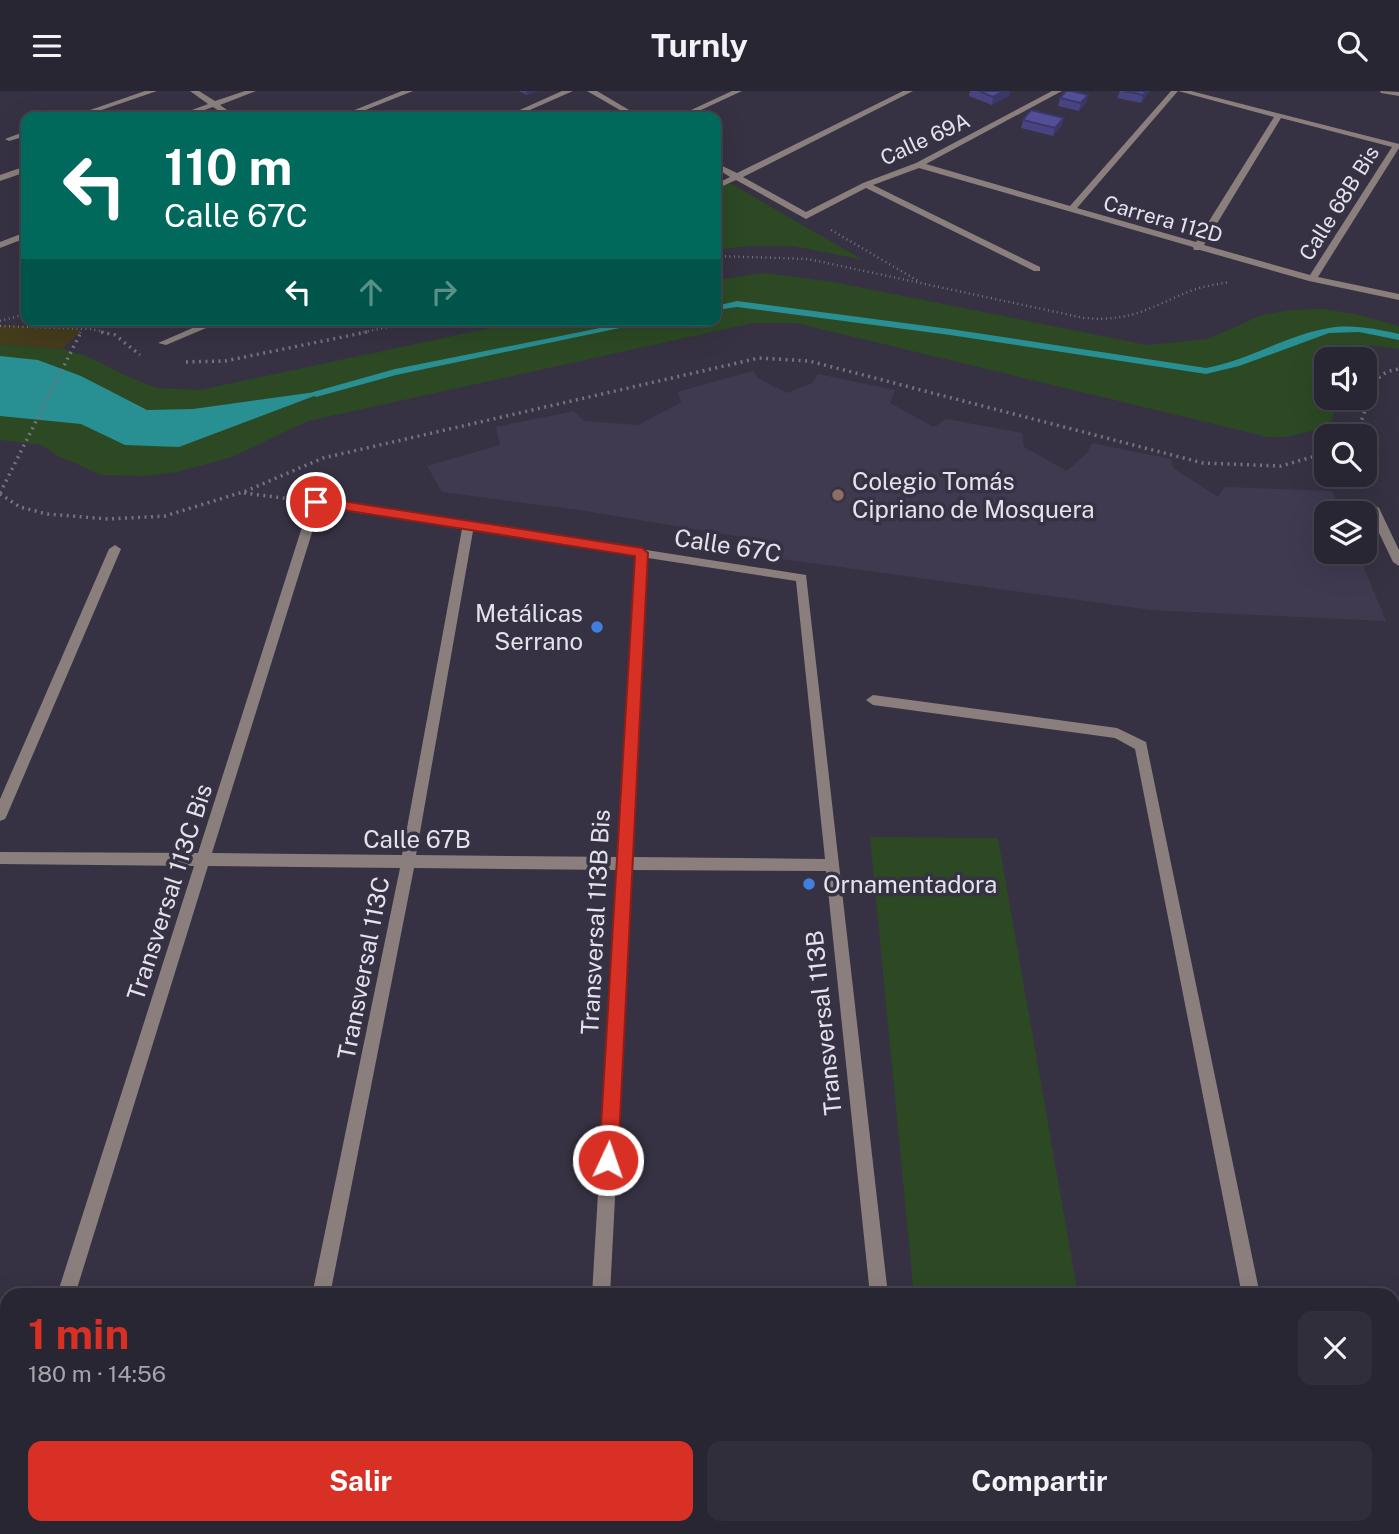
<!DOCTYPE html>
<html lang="es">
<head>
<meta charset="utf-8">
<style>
	:root { --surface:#282632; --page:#302e3a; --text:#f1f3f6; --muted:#a5a5ac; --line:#44434d; --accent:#d93025 }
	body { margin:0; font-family:"Public Sans",sans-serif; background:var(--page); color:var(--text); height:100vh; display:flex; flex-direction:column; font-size:26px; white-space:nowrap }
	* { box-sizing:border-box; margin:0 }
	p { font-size:23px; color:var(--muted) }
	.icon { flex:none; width:38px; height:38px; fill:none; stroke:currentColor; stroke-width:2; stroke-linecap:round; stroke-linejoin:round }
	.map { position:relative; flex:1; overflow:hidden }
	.panel { position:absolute; left:0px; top:1197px; width:1400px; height:247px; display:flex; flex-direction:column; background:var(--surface); border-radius:21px 21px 0 0; box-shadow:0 7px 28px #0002,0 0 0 2px var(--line) }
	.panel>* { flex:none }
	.guide { position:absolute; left:21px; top:21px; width:700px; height:214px; border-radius:14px; box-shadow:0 7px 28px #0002,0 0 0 2px var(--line); background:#00695c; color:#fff; overflow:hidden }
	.tools { position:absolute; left:1314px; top:256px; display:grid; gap:14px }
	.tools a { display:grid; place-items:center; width:63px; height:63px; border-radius:14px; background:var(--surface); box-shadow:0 7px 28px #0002,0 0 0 2px var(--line); font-size:35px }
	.pin { position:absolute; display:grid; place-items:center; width:60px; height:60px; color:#fff; margin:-30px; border:4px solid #fff; border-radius:50%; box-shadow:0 2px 7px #0007 }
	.me { position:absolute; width:77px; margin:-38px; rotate:3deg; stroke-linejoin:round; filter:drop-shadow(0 0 5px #0008) }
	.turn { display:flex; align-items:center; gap:24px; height:147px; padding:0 28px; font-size:32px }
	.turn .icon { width:91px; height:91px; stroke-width:2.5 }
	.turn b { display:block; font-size:49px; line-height:60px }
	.lanes { display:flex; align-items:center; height:66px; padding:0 28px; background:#0003; justify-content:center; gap:35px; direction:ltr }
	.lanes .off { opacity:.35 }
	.round { display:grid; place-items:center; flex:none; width:74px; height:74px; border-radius:14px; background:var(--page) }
	.summary { display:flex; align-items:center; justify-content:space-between; height:119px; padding:0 28px }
	h1 { font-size:42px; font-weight:700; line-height:52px; color:var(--accent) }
	.primary-button { display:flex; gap:14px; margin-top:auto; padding:14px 28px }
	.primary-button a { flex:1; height:80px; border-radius:14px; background:var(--accent); color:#fff; font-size:28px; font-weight:700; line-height:80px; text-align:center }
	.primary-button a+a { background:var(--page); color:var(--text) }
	header { display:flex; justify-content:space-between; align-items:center; height:91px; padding:0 28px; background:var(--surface); font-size:32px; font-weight:700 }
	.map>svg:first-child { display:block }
	.built { fill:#403a51 }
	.green { fill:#2c4924 }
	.sand { fill:#453c1c }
	.water { fill:#288f92 }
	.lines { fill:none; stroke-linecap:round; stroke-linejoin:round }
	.stream { fill:#288f92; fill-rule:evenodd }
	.path-far1 { stroke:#757281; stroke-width:2.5; stroke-dasharray:1 3.5; stroke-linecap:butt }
	.path { stroke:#757281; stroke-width:3.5; stroke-dasharray:2 4.5; stroke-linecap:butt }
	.lane { fill:#8a7f7c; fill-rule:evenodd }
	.street { fill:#8a7f7c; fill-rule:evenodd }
	.secondary { fill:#b9a9a4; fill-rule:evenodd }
	.wall { fill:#474481 }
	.shaded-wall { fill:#3a3769 }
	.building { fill:#534f96; stroke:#3a3769; stroke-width:2 }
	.route { fill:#d93025; stroke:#8d1f18; stroke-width:2 }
	.education-dot { fill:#8d6e63; stroke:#363243; stroke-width:2.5 }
	.shop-dot { fill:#3f7fe0; stroke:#363243; stroke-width:2.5 }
	.labels { text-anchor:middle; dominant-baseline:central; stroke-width:7; stroke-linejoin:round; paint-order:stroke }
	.far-street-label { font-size:21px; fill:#e4e2ed; stroke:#363243 }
	.poi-label { font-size:24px; fill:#e4e2ed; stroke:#363243; text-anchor:start }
	.street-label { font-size:24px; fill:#e4e2ed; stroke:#363243 }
</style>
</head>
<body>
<header><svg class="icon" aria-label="menu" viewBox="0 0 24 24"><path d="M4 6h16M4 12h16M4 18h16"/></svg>Turnly<svg class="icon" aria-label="search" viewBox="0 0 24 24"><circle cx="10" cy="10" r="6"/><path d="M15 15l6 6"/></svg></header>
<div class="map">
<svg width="1399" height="1443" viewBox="0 0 1399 1443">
	<rect width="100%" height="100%" fill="#363243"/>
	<!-- built -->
	<path class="built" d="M753,280L759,288L787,302L812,292L818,283L895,299L890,312L934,336L946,328L1022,342L1024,356L1067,380L1088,361L1092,352L1171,368L1173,377L1218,406L1225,396L1332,400L1341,422H1326V460H1357L1386,530L1151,519L782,468L783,453L579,419L442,401L427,375L500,354L496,336L574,320L584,330L638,334L682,311L677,301Z"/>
	<!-- green -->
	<g class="green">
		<path d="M728,91L863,169L794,155H749L716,159V97Z"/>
		<path d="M764,182L833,191L1147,254L1208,248L1262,224L1290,219L1323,218L1355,223L1399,235V258L1368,254L1356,259L1352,268H1326V306H1340L1329,336L1286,346H1268L796,232H753L308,330L232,366L177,381L146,385L102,384L58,365L42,354L0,349V253L62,258L87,265L122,283L157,297L200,299L528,229H716V189Z"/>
		<path d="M870,746L998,747L1078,1204H914Z"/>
		<path d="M7,1254V1437H10L8,1443H0V1255Z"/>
	</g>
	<!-- sand -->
	<path class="sand" d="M0,234L82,238L62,258L0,253Z"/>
	<!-- water -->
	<path class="water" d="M0,265L38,269L81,285L147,319L193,318L330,299L179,356L125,354L81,333L0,325Z"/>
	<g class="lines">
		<!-- stream -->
		<g class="stream">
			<path d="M737,210L950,238L1206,277C1249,269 1287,244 1329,237C1353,233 1376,238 1399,243V249L1359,241L1329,242L1239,275L1206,283L950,244L737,216L716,219V215Z"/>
			<path d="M640,229H658L396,284L316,306L311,303L313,301L395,278Z"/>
		</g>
		<!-- path-far1 -->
		<g class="path-far1">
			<path d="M831,139L920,191"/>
			<path d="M716,165L808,168L1084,227C1134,231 1149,216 1193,199C1204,195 1218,193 1230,191"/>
			<path d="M0,230L26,223"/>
			<path d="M0,235L91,238L108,242"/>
			<path d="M80,242L82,238"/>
			<path d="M359,242L423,229"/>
		</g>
		<!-- path -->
		<g class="path">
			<path d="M101,241L115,244L140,264"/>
			<path d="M186,271L225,270L367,241"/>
			<path d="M1351,345C1355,339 1361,332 1363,325C1371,303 1371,281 1399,278"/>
			<path d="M1357,383L1363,397"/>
			<path d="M0,402L81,241"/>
			<path d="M244,402L291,408"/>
			<path d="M0,403L20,416L47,423L108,428L165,425L246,400L323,367L759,267L809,270L1203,372L1281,375L1326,362"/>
		</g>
		<!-- lane -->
		<g class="lane">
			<path d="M1373,413L1379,417L1399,459V475L1393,471L1367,417Z"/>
			<path d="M873,604L1117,637L1146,651L1260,1204H1242L1135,658L1115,647L873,614L866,609Z"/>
		</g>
		<!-- street -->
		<g class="street">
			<path d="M145,0H157L81,26H70Z"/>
			<path d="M190,0H199L215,10L245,0H256L220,14L237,26H228L213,16L184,26H173L208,13Z"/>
			<path d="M402,0H413L348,26H337Z"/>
			<path d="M562,0H573L514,26H504Z"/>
			<path d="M587,0H597L641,26H632Z"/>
			<path d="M732,0H742L686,26H676Z"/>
			<path d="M903,0H913L743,86L806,121L863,92L916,72L1052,0H1062L926,73L1070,115L1171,0H1191L1399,53V57L1318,186L1399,203V209L1309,190L1200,159H1194L1193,156L919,77L873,94L1040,176V180H1034L866,97L806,128L736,89L716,98V93L730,86L716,77V72L737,82ZM1178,0L1274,26L1196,151L1077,117ZM1281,27L1392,56L1310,184L1204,154Z"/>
			<path d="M1380,0L1399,1V5L1381,2Z"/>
			<path d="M26,40V45L9,50L5,48Z"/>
			<path d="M26,75V81L0,90V84Z"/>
			<path d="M26,141V147L0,157V151Z"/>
			<path d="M211,229H225L166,254L158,252Z"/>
			<path d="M316,407L806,484L888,1204H870L826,780L632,779L610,1204H592L617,779L414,777L330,1204H312L400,777L208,775L75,1204H57L194,775L0,773V761L198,762L310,411ZM320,416L462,438L402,764L212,762ZM473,440L636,465L618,766L416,764ZM648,467L796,490L825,768L632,766Z"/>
			<path d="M115,454L121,458L7,724L5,728L0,730V708L109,458Z"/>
			<path d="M487,1437H507L506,1443H486Z"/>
			<path d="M893,1437H913L914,1443H894Z"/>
		</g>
		<!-- secondary -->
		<g class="secondary">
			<rect x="0" y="1215" width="7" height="18"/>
			<rect x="1393" y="1260" width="6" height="18"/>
		</g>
	</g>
	<!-- wall -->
	<g class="wall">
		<path d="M519,0H537L527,4Z"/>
		<path d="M970,0H1010V4L992,14L969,5Z"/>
		<path d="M1120,0H1149L1141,12L1117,7Z"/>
		<path d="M1088,4L1086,12L1079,20L1058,15L1060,7Z"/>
		<path d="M1064,27L1061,35L1053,45L1021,37L1023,29Z"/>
		<path d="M950,1437H1364L1365,1443H950Z"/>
	</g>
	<!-- shaded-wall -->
	<g class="shaded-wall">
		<path d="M526,0H537L527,4Z"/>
		<path d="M1004,0H1010V4L992,14L993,6Z"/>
		<path d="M1146,0H1149L1141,12L1143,4Z"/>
		<path d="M1088,4L1086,12L1079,20L1081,12Z"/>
		<path d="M1064,27L1061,35L1053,45L1055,37Z"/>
	</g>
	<!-- building -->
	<g class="building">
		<path d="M979,0H1004L993,6Z"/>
		<path d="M1066,0H1072L1088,4L1081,12L1060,7Z"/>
		<path d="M1124,0H1146L1143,4Z"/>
		<path d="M1031,19L1064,27L1055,37L1023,29Z"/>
		<path d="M964,1437H1364L1365,1443H964Z"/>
	</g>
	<!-- route -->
	<path class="route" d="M316,406L642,457L648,462L618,1069L615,1076L608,1079L602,1076L599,1069L635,465L311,414V408Z"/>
	<!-- markers -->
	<circle class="education-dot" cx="838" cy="404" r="7"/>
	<g class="shop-dot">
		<circle cx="597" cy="536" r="7"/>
		<circle cx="809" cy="793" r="7"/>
	</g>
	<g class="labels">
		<!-- far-street labels -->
		<g class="far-street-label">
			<text transform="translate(925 48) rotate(-25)">Calle 69A</text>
			<text transform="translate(1339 112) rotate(-58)">Calle 68B Bis</text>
			<text transform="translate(1163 128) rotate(16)">Carrera 112D</text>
		</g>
		<!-- poi labels -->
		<g class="poi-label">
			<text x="852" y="390">Colegio Tomás<tspan x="852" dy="28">Cipriano de Mosquera</tspan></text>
			<text x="583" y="522" text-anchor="end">Metálicas<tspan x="583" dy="28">Serrano</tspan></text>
			<text x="823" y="793">Ornamentadora</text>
		</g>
		<!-- street labels -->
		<g class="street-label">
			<text transform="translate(728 454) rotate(9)">Calle 67C</text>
			<text x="417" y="748">Calle 67B</text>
			<text transform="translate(169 801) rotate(-72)">Transversal 113C Bis</text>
			<text transform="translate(595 831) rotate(-87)">Transversal 113B Bis</text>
			<text transform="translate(363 877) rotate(-79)">Transversal 113C</text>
			<text transform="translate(823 932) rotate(-96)">Transversal 113B</text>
		</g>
	</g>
</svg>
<div class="tools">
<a><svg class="icon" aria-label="sound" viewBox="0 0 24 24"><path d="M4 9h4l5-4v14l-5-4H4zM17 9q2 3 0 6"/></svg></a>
<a><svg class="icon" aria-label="search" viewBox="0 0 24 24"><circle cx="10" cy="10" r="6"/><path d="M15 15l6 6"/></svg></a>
<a><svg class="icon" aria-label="layers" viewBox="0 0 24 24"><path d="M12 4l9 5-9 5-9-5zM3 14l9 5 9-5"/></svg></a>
</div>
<div class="pin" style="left:316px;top:411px;background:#d93025"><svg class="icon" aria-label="arrive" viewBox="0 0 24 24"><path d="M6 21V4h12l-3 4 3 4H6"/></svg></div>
<svg class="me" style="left:608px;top:1069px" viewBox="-20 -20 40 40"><circle r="17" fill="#d93025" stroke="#fff" stroke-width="3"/><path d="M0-11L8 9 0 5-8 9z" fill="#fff"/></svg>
<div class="guide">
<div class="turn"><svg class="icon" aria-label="left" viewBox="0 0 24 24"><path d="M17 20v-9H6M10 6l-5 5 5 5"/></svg><div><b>110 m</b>Calle 67C</div></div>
<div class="lanes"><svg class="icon" aria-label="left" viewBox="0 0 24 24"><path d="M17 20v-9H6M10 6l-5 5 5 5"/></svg><svg class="icon off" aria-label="ahead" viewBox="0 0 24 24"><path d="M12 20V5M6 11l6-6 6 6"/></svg><svg class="icon off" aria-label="right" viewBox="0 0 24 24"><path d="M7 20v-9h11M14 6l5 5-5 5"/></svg></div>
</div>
<section class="panel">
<div class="summary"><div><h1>1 min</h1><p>180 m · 14:56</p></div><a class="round"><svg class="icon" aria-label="close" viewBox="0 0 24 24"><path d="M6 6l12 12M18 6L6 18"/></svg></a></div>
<div class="primary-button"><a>Salir</a><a>Compartir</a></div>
</section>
</div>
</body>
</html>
